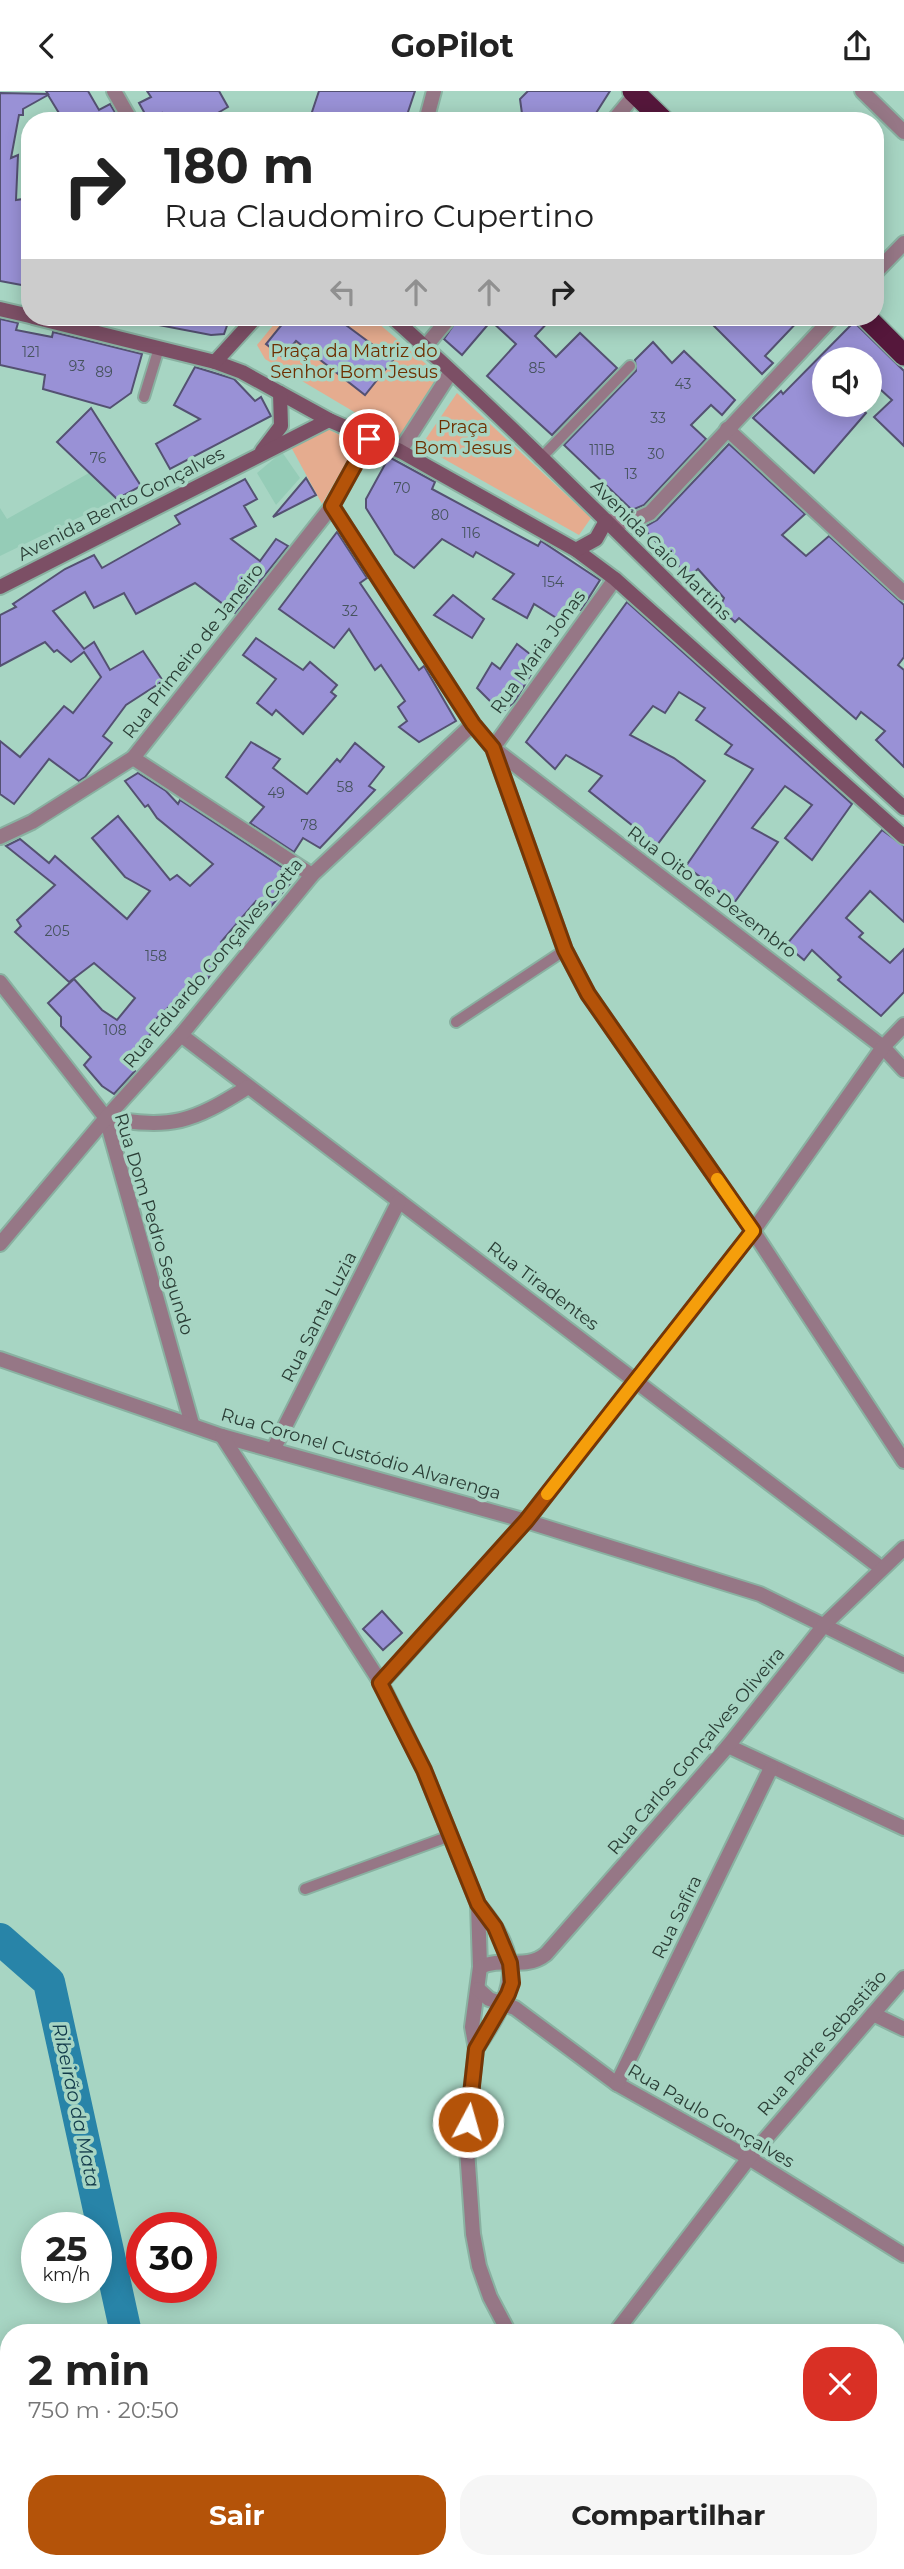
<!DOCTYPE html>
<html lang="pt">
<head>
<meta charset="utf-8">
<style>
	:root { --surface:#fff; --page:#f6f6f6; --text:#222; --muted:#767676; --accent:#b45309 }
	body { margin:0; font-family:Montserrat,sans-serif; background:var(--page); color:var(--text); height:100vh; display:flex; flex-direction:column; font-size:26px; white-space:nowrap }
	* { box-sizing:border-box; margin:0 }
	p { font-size:23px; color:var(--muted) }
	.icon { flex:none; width:38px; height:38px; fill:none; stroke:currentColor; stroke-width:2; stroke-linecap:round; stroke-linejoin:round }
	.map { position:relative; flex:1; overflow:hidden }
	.panel { position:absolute; left:0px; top:2233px; width:905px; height:245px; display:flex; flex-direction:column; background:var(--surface); border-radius:28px 28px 0 0; box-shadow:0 4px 18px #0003 }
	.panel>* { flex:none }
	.hud { position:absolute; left:21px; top:21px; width:863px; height:214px; border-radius:28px; box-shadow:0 4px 18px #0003; background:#fff; color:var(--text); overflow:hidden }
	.tools { position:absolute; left:812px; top:256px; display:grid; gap:14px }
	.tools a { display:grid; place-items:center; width:70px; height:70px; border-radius:50%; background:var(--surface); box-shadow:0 4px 18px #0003; font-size:35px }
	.speed { position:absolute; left:21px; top:2121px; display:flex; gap:14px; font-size:35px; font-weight:700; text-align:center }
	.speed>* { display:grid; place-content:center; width:91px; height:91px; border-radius:50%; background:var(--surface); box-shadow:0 4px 18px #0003; line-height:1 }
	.speed small { font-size:18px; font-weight:400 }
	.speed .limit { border:10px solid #d22; background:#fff; color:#111 }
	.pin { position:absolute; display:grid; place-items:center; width:60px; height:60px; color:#fff; margin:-30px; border:4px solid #fff; border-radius:50%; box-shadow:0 2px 7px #0007 }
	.me { position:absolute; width:77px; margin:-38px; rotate:6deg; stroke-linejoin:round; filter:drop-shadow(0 0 5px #0008) }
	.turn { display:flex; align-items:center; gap:24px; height:147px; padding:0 28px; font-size:32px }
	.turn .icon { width:91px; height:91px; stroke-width:2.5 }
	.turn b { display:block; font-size:49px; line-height:60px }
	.lanes { display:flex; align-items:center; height:66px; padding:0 28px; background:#0003; justify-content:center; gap:35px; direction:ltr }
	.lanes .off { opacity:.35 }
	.round { display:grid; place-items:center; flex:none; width:74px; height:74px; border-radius:28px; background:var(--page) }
	.overview { display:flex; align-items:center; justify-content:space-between; height:119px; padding:0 28px }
	h1 { font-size:42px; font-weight:700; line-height:52px }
	.cta { display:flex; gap:14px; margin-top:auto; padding:14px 28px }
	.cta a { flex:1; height:80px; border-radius:28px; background:var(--accent); color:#fff; font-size:28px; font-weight:700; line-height:80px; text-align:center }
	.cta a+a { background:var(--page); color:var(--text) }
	header { display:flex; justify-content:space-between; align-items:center; height:91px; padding:0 28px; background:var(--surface); font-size:32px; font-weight:700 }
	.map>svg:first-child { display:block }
	.built { fill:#95ccb7 }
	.green { fill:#e5ac8f }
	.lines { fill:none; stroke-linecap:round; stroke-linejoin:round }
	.river { stroke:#2884a8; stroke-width:32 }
	.building { fill:#9991d6; stroke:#545172; stroke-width:2 }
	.lane-casing { stroke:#89b1a1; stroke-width:14 }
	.street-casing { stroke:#89b1a1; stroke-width:18 }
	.secondary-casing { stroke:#89b1a1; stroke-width:18 }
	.highway-casing { stroke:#89b1a1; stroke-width:24 }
	.lane { stroke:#967786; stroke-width:10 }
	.street { stroke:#967786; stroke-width:14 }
	.secondary { stroke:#7c4f65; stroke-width:14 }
	.highway { stroke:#55173b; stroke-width:21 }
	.route-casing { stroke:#753606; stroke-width:18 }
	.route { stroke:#b45309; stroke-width:12 }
	.slow { stroke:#f59e0b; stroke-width:12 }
	.labels { text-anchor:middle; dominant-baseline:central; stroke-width:7; stroke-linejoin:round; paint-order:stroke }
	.number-label { font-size:14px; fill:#46535e }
	.park-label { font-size:18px; fill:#6e2f00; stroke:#a7d5c3 }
	.street-label { font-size:18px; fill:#2b3e36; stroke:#a7d5c3 }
	.water-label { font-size:19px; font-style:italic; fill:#123a4a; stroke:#a7d5c3 }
</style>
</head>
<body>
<header><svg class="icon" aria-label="back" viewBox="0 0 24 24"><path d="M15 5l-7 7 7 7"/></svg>GoPilot<svg class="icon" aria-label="share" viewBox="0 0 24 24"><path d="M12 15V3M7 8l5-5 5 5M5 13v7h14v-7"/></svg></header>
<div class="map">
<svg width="904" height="2478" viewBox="0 0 904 2478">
	<rect width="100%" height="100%" fill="#a7d5c3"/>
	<!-- built -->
	<g class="built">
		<path d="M282,361L300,387L276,414L257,382Z"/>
		<path d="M89,382L117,408L0,465V417L7,428Z"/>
	</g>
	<!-- green -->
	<g class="green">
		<path d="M280,226H371L439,284L398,347L265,268L257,254Z"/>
		<path d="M457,302L591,427L579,444L421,355Z"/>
		<path d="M326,337L357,353L322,413L291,356Z"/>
	</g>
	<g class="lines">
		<!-- river -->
		<g class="river">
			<path d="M0,1848L49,1891L126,2242"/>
			<path d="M136,2478L138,2469"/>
		</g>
	</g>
	<!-- building -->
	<g class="building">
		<path d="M46,0H88L99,19L110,13L120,30L62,27L48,4L23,18V24H19L11,67L18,64L16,109L30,107L27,195L0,190V2L48,3Z"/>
		<path d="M147,0H219L228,16L216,23L220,30H166L162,22L149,30L139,12L151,6Z"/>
		<path d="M319,0H415L405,30H309Z"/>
		<path d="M528,0H610L591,30H523L520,8Z"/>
		<path d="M149,226H230L224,243L211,244L148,232Z"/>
		<path d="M288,226H335L393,269L365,304L296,250L283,266L266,253Z"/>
		<path d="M459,226H553L535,245L556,266L580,242L617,277L552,344L487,285L516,253L491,230L462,264L444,248Z"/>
		<path d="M721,226H802L765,265L773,272L762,283L713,234Z"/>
		<path d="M0,228L18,232L16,239L52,246L53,241L142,263L131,302L110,317L43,298L45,284L0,274Z"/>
		<path d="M854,231L904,280V355L874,326L892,309L870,289V268H824V313H856L866,322L814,382L753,327L781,300L783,303Z"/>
		<path d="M653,251L672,272L684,260L735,309L722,324L711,314L691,334L706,348L644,414L632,419L564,354L636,280L635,269Z"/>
		<path d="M195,276L234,288L255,310L261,306L271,325L170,378L156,353L200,328L174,314Z"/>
		<path d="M91,317L141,395L117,408L57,351Z"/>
		<path d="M729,353L805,423L782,444L806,465L829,445L904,514V566L898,574L904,579V676L876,649L885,640L861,621L856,628L739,527L735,531L720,517L724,507L698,478L689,486L643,437L657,429Z"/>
		<path d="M389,366L435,391L432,398L538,455L541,450L600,489L581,519L577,518L566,533L534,513L527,527L493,508L514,483L476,461L473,466L442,448L414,477L395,463L366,417V408Z"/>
		<path d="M306,387L316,404L273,426Z"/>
		<path d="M245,388L257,408L244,415L256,435L231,448L260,470L276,448L288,455L235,522L195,492L136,523L124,502L94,517L85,501L53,520L84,558L94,551L110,579L143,560L163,590L126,614L103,645L112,652L85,686L79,690L49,668L14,713L0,703V650L20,666L64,615L73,622L101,586L84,561L71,571L57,559L54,561L45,551L0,575V524L16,516L13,513L65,478L94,464L102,477L180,433L175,425Z"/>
		<path d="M337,441L367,487L360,492L419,579L424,575L456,630L419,651L399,636L407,630L398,616L405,610L381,574L375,579L349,538L334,557L279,518Z"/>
		<path d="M453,504L484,528L472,547L434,524Z"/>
		<path d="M627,511L852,713L812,769L785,747L812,714L785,695L752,737L778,751L734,812L686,775L753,678L725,663L732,654L696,629L705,617L679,601L665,622L653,615L630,644L674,667L705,690L657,754L589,700L602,685L566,664L555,678L526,651Z"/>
		<path d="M256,547L303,579L310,571L337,594L331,601L336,605L303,643L276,619L272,624L257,612L276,588L243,564Z"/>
		<path d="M517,553L539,570L515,610L505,619L498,618L477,597L492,572L500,578Z"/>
		<path d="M251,651L280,668L273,677L307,703L337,668L340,671L355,652L384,676L369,695L375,699L320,757L303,747L294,761L250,732L264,716L226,686Z"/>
		<path d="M138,682L166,700L178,713L180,709L283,777L280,780L293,789L268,819L256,810L221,851L229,858L206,890L201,886L157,927L162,931L125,970L135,980L114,1003L102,995L84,974L91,966L61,935V926L48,912L74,888L102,919L117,929L135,907L94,872L69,891L15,841L21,835L17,829L55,794L6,755L20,748L49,772L55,765L127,828L150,800L125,786L92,747L118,725L170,789L177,784L190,795L213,773L157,727L148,714L145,716L125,690Z"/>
		<path d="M882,739L904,755V831L870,800L846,827L863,842L859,846L890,872L904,858V901L881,925L838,889L841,886L812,859L804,869L786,854Z"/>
		<path d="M382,1520L402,1542L383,1559L363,1538Z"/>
	</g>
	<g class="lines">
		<!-- lane casing -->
		<g class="lane-casing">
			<g id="lane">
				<path d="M144,306L159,257"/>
				<path d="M540,368L630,275"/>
				<path d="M456,931L565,859"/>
				<path d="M305,1798L450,1745"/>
			</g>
		</g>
		<!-- street casing -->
		<g class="street-casing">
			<g id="street">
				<path d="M114,0L131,30"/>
				<path d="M862,0L904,41"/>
				<path d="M426,30L434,0"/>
				<path d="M613,30L638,0"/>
				<path d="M875,182L904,152"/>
				<path d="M425,256L450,226"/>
				<path d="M727,338L904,502"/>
				<path d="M400,360L451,281"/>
				<path d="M332,415L473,633L493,657L565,859L588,903L753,1140L904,1370"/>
				<path d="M606,430L630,431L650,422L833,226"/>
				<path d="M615,488L493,657L883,956L904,979"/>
				<path d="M133,667L312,784"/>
				<path d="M0,746L32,731L133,667L332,415L369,348"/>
				<path d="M0,891L106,1027L192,1333"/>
				<path d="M181,944L881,1477"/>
				<path d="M106,1027C172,1038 191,1032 248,996"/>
				<path d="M0,1153L106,1027L181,944L312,784L473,633"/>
				<path d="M0,1268L222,1345L526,1430L760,1503L904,1574"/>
				<path d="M222,1345L381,1592L424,1679L478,1813L480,1876L472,1936L476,1958L466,2045L473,2143L479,2175L490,2206L509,2242"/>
				<path d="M273,1359L399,1110"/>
				<path d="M381,1592L526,1430L636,1290L753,1140L883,956L904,934"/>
				<path d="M728,1655L904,1737"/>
				<path d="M480,1876C503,1865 525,1880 546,1863L728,1655L825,1533L904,1457"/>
				<path d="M478,1898L489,1908L515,1917L617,1993L749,2067L904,2164"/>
				<path d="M873,1923L904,1938"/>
				<path d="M476,1958C515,1901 526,1869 478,1813"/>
				<path d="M617,1993L771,1677"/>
				<path d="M615,2242L749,2067L904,1887"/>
				<path d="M896,2446L904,2432"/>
				<path d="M721,2469L729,2478"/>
				<path d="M876,2478L882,2469"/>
			</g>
		</g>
		<!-- secondary casing -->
		<g class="secondary-casing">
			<g id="secondary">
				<path d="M0,218L30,225"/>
				<path d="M33,226L215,271L242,281L329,329L400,360L576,459L615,488L904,746"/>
				<path d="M392,226C568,384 728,558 904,717"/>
				<path d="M215,271L256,226"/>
				<path d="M262,360L281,335L280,302"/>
				<path d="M576,459L596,448L606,430"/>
				<path d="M0,496L329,329"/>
			</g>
		</g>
		<!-- highway casing -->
		<g class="highway-casing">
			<g id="highway">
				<path d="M633,0L664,30"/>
				<path d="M866,226L904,264"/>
			</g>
		</g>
		<!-- lane -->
		<use href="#lane" class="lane"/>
		<!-- street -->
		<use href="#street" class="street"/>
		<!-- secondary -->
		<use href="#secondary" class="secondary"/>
		<!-- highway -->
		<use href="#highway" class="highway"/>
	</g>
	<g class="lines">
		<!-- route casing -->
		<g class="route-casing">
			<path id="route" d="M369,348L332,415L473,633L493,657L565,859L588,903L753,1140L526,1430L380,1592L424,1679L478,1813L495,1836L510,1872L512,1892L508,1903L476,1958L468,2031"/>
		</g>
		<!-- route -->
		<use href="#route" class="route"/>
		<!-- slow -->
		<path class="slow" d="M547,1403L753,1140L717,1088"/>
	</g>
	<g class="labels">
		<!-- number labels -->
		<g class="number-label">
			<text x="31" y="261">121</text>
			<text x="77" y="275">93</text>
			<text x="537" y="277">85</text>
			<text x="104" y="281">89</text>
			<text x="683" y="293">43</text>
			<text x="658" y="327">33</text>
			<text x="602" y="359">111B</text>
			<text x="656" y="363">30</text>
			<text x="98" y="367">76</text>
			<text x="631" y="383">13</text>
			<text x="402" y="397">70</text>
			<text x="440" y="424">80</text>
			<text x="471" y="442">116</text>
			<text x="553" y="491">154</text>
			<text x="350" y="520">32</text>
			<text x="345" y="696">58</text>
			<text x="276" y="702">49</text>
			<text x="309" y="734">78</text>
			<text x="57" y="840">205</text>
			<text x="156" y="865">158</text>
			<text x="115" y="939">108</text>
		</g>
		<!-- park labels -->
		<g class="park-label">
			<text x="354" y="260">Praça da Matriz do<tspan x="354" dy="21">Senhor Bom Jesus</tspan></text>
			<text x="463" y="336">Praça<tspan x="463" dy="21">Bom Jesus</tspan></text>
		</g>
		<!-- street labels -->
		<g class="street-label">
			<text transform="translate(121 413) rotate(-27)">Avenida Bento Gonçalves</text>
			<text transform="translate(661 459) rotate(45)">Avenida Caio Martins</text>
			<text transform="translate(193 560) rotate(-52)">Rua Primeiro de Janeiro</text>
			<text transform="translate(538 561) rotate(-54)">Rua Maria Jonas</text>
			<text transform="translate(712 801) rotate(37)">Rua Oito de Dezembro</text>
			<text transform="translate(213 872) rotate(-50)">Rua Eduardo Gonçalves Cotta</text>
			<text transform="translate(154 1133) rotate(73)">Rua Dom Pedro Segundo</text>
			<text transform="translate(543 1195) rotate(37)">Rua Tiradentes</text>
			<text transform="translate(319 1226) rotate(-63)">Rua Santa Luzia</text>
			<text transform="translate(361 1363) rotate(16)">Rua Coronel Custódio Alvarenga</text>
			<text transform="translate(696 1660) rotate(-50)">Rua Carlos Gonçalves Oliveira</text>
			<text transform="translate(677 1826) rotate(-64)">Rua Safira</text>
			<text transform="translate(822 1952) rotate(-49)">Rua Padre Sebastião</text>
			<text transform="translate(711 2025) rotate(30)">Rua Paulo Gonçalves</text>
		</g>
		<!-- water labels -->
		<g class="water-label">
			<text transform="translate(76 2014) rotate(78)">Ribeirão da Mata</text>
		</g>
	</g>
</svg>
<div class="tools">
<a><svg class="icon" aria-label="sound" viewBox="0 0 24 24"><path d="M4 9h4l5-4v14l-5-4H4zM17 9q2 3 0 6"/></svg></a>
</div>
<div class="speed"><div>25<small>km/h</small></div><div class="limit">30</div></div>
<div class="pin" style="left:369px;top:348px;background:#d93025"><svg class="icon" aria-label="arrive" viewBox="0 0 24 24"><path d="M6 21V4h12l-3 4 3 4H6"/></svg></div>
<svg class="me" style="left:468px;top:2031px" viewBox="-20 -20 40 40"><circle r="17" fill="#b45309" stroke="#fff" stroke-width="3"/><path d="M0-11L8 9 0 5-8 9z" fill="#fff"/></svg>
<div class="hud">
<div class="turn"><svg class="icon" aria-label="right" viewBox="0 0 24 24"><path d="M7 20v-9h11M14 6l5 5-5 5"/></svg><div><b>180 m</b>Rua Claudomiro Cupertino</div></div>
<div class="lanes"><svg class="icon off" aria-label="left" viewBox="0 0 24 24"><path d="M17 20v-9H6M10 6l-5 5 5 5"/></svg><svg class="icon off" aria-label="ahead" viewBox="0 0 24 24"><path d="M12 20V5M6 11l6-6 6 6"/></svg><svg class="icon off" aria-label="ahead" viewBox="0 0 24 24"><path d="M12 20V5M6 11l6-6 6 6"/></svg><svg class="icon" aria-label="right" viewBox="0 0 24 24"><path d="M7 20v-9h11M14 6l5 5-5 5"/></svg></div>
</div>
<section class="panel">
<div class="overview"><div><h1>2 min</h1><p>750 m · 20:50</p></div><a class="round" style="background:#d93025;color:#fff"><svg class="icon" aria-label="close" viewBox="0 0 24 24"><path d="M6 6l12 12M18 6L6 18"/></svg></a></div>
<div class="cta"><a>Sair</a><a>Compartilhar</a></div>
</section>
</div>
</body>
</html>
